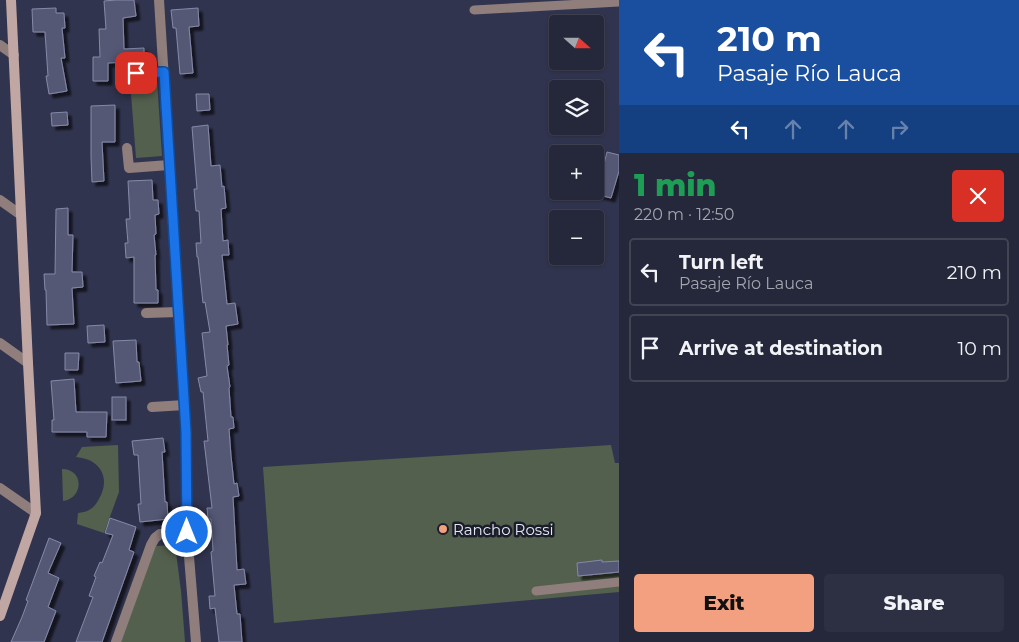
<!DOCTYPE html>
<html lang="en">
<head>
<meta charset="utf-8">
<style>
	:root { --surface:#25273a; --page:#2d2f42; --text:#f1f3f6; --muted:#a3a5af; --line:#424454; --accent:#f2a07f }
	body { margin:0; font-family:Montserrat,sans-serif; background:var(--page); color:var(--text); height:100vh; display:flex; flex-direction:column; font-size:19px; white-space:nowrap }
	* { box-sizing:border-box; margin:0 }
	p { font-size:16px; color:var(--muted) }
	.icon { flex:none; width:28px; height:28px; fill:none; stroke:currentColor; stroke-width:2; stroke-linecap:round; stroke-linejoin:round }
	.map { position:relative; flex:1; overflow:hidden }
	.drawer { display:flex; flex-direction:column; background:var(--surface); width:400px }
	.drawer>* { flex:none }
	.top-card { background:#1a4fa0; color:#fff; overflow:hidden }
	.needle { width:32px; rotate:111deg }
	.tools { position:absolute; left:549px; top:15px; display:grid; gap:10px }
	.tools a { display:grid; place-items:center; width:55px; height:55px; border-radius:5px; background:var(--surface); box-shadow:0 1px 4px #0004,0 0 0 1px var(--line); font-size:25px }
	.pin { position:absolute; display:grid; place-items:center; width:42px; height:42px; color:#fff; margin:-21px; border-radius:10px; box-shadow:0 2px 8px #0006 }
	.me { position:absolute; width:55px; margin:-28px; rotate:0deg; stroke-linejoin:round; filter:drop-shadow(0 0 4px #0008) }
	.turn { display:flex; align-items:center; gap:18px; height:105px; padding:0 15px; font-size:22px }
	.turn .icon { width:65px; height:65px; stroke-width:2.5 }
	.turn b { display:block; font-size:35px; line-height:42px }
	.lanes { display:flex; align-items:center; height:48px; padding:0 15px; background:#0003; justify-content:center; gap:25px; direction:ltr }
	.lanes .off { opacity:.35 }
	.round { display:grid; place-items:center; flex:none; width:52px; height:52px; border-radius:5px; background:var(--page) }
	.overview { display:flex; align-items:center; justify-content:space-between; height:85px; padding:0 15px }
	h1 { font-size:30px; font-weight:800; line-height:38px; color:#1e9e55 }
	.cta { display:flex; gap:10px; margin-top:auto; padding:10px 15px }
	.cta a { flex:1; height:58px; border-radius:5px; background:var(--accent); color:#111; font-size:20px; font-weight:800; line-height:58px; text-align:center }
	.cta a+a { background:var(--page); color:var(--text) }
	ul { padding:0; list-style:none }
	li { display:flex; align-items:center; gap:15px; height:68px; margin:0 10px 8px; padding:0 5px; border:2px solid var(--line); border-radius:5px }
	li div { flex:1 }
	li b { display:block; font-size:19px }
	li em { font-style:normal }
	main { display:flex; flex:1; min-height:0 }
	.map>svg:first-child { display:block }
	.green { fill:#54604e }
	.building { fill:#555975; stroke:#8589a8; filter:url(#shadow) }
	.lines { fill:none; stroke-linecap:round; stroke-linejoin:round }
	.lane { stroke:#8f7e7c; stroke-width:9 }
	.street { stroke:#8f7e7c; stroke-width:10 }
	.secondary { stroke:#c1a7a3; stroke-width:10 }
	.route-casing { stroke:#114b97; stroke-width:12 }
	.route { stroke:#1a73e8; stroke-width:9 }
	.poi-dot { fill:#f2a07f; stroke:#1b1d29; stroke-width:2 }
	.labels { text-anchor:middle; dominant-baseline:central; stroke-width:5; stroke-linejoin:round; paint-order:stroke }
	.poi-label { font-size:15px; fill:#e4e7f8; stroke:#1b1d29; text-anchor:start }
</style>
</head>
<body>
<main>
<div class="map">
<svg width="619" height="642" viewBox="0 0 619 642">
	<defs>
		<filter id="shadow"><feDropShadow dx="4" dy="4" stdDeviation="1" flood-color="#0009"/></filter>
	</defs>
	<rect width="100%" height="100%" fill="#31344e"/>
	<!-- green -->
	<g class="green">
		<path d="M157,80L162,156L136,158L130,81Z"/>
		<path d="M118,445L119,492L104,533L77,524L78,513C82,512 86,512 89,510C95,507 98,501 101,495C110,474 98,459 76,457L82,447Z"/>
		<path d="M611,445L615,463H619V592L274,623L263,467Z"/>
		<path d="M62,469C84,469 84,498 63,501Z"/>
		<path d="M175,545L181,591L185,642H121L154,550L156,546Z"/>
	</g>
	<!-- building -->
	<g class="building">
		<path d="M116,0H134L136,16L123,18L124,49L144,48V61L108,63V81H93V57H100L99,29H106L104,1Z"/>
		<path d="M56,8V13H64L65,28H62L65,58H61L67,91L49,94L46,76H48L45,32H33L32,9Z"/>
		<path d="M198,8L199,26L189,27L193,73L180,74L176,28H173L171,10Z"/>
		<path d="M196,94H209L210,110L197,111Z"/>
		<path d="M115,105V142H102L104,181L92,182L91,157V106Z"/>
		<path d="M67,112L68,125L52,126L51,113Z"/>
		<path d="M208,125L211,166L220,165L222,187L224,186L226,208L221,209L223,241L228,240L229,255H222L227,304L235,303L238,324L226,326L228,345H227L229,365L227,366L230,387L229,388L231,417H233L234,428L229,429L231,456L234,484L237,483L239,496L233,497L237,570L244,569L246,584L234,585L237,614H240L242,642H219L215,608L210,609L209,596H215L211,552L213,551L211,519H208L207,508H212L204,441H208L203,392H201L198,378L207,376L202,333L210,332L205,302L203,303L198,257H197L196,243H201L199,211H196L194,189H197L192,127Z"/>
		<path d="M607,152L619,155V171L611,198L595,194V179L600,180Z"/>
		<path d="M152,180L153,200H158L159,214L155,215L156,234L154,235L156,255H155L156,290H158V303H134V257L126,258L125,243H128L126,219H130L128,181Z"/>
		<path d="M68,208V235H73L72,272H82L83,287L72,288L74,324L47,325L46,290H45L44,274H55L56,209Z"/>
		<path d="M104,325L105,342L88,343L87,326Z"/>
		<path d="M136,340L137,362H139L141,381L116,383L113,341Z"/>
		<path d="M65,353H79L78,370H65Z"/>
		<path d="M74,379L76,412H107L106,437H87V432H52V420H54L51,381Z"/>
		<rect x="112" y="397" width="14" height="23"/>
		<path d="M163,438L165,452H162L165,502H167L168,519L140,522L138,504H141L138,455H134L132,441Z"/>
		<path d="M110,518L136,527L129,550L134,552L102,642H76L93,597L89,596L96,577L94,576L100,562L102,563L113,535L105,533Z"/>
		<path d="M49,538L61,543L48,573L59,578L48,607L56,611L44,642H11L22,617L28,601L26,600Z"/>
		<path d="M602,560V562L619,561V572L578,576L577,563Z"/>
	</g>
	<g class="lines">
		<!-- lane -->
		<g class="lane">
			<path d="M474,10L619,2"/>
			<path d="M536,591L619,582"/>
		</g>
		<!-- street -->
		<g class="street">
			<path d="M159,0L186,432L187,532L196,642"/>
			<path d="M0,45L14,55"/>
			<path d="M123,89V73L163,72"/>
			<path d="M127,148L129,168L169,165"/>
			<path d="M0,200L21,215"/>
			<path d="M146,313L179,312"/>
			<path d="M0,343L28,363"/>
			<path d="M152,407L185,405"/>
			<path d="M0,488L36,513"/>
			<path d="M116,642L151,545L155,538L160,534L187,532"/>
		</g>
		<!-- secondary -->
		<path class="secondary" d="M0,616L36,513L28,363L11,0"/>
	</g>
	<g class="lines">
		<!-- route casing -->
		<g class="route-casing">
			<path id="route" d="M136,73L164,72L186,432L187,532"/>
		</g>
		<!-- route -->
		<use href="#route" class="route"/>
	</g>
	<!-- markers -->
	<circle class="poi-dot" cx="443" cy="529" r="5"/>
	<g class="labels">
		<!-- poi labels -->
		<g class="poi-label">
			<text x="453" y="529">Rancho Rossi</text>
		</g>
	</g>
</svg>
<div class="tools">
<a><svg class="needle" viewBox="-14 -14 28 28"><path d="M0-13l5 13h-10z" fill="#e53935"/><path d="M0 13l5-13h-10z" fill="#a3a5af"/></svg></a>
<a><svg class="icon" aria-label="layers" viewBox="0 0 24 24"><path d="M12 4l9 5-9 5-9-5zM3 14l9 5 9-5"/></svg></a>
<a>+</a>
<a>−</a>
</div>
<div class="pin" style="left:136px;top:73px;background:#d93025"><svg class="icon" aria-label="arrive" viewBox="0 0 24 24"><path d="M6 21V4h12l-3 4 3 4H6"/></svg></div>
<svg class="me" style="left:187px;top:532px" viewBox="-20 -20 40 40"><circle r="17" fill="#1a73e8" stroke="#fff" stroke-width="3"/><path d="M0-11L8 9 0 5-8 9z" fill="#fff"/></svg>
</div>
<section class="drawer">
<div class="top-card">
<div class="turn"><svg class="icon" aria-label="left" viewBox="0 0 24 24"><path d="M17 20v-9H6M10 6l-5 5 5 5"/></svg><div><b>210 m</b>Pasaje Río Lauca</div></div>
<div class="lanes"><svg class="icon" aria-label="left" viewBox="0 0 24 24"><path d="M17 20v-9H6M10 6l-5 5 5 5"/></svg><svg class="icon off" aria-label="ahead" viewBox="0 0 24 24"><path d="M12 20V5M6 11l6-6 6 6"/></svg><svg class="icon off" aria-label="ahead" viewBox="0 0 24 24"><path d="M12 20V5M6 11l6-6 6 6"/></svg><svg class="icon off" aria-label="right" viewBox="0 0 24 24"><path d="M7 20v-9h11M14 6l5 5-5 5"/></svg></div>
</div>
<div class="overview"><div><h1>1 min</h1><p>220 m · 12:50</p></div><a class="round" style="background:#d93025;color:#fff"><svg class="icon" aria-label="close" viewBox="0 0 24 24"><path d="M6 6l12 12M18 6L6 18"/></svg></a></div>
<ul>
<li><svg class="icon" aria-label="left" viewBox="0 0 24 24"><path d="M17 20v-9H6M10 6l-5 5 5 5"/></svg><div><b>Turn left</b><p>Pasaje Río Lauca</p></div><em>210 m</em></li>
<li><svg class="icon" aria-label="arrive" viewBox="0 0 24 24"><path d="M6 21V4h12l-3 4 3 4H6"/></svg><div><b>Arrive at destination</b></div><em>10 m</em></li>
</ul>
<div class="cta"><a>Exit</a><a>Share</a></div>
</section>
</main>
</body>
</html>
